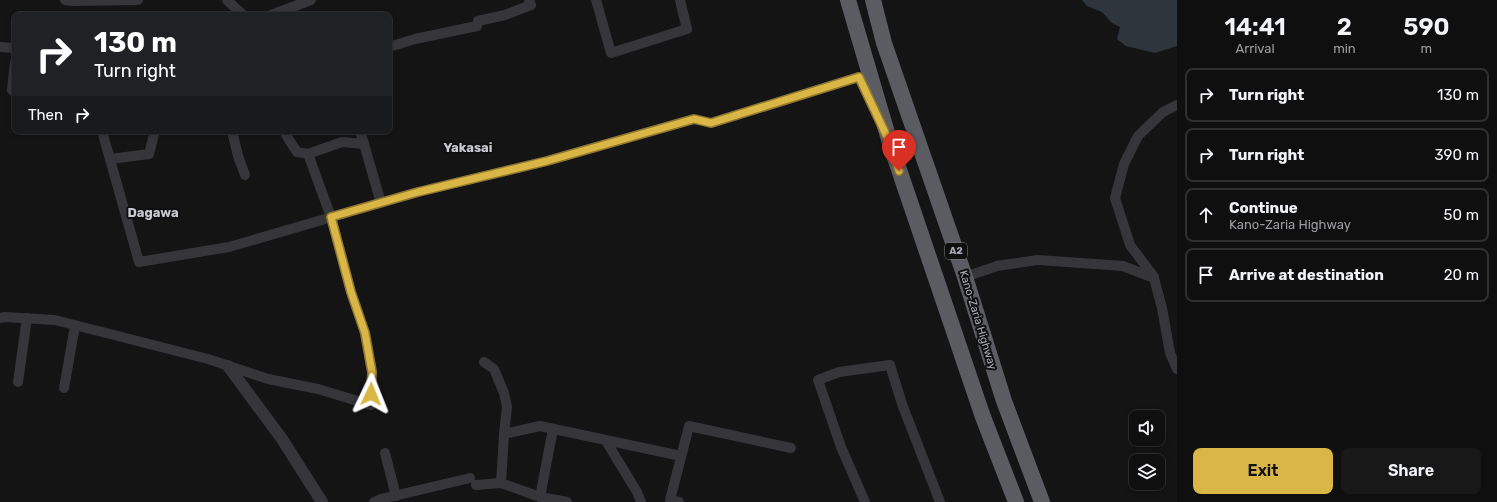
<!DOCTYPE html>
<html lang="en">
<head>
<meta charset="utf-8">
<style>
	:root { --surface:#0f0f10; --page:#181819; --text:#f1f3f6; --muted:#9b9c9f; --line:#2f2f30; --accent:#dab647 }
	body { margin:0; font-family:Rubik,sans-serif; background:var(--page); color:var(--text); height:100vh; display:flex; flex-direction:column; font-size:15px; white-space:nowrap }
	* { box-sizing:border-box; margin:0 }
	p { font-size:13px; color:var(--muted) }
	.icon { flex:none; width:22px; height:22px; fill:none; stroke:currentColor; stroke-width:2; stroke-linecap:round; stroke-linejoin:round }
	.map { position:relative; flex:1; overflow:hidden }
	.side { display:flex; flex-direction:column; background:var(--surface); width:320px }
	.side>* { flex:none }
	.banner { position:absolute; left:12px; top:12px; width:380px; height:122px; border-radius:8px; box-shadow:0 2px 6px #0003,0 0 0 1px var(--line); background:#202124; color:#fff; overflow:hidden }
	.tools { position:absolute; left:1129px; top:410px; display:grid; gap:8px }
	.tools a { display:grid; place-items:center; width:36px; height:36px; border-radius:8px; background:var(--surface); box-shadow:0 2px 6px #0003,0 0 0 1px var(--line); font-size:20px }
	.pin { position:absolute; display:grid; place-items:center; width:34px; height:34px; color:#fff; margin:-41px -17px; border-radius:50% 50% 50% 0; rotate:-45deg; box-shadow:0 0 4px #0007 }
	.pin .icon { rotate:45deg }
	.me { position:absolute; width:44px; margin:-22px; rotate:2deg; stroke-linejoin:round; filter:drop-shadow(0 0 3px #0008) }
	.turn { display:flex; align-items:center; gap:14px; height:84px; padding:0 16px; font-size:18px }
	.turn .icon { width:52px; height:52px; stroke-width:2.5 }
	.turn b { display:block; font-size:28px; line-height:34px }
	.then { display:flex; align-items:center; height:38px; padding:0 16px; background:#0003; gap:8px; font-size:15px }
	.eta { display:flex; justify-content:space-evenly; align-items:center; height:68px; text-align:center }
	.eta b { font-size:24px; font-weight:600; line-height:28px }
	.primary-button { display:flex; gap:8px; margin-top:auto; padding:8px 16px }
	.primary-button a { flex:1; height:46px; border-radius:8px; background:var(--accent); color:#111; font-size:16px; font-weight:600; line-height:46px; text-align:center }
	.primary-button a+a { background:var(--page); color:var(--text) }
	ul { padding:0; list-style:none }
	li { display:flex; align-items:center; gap:12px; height:54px; margin:0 8px 6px; padding:0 8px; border:2px solid var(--line); border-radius:8px }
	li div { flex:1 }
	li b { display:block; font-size:15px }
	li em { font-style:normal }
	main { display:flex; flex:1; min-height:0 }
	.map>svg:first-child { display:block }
	.water { fill:#2f353d }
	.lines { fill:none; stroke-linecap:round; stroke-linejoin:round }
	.minor { stroke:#36363a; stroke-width:10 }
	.tertiary { stroke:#36363a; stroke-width:12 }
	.trunk { stroke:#5a5c62; stroke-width:16 }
	.route-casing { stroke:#8e762e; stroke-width:10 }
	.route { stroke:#dab647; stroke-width:7 }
	.labels { text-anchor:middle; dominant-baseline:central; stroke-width:4; stroke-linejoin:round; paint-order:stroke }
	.shield { fill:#0f0f10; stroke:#797c83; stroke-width:1 }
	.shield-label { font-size:10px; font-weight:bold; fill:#a7aab4 }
	.street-label { font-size:11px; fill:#a7aab4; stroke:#0f0f10 }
	.quarter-label { font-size:13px; font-weight:bold; fill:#c8c9d1; stroke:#0f0f10 }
</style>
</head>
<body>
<main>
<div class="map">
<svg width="1177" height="502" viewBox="0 0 1177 502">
	<rect width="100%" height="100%" fill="#141415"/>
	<!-- water -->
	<path class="water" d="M1082,0H1177V46L1155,53L1126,46L1117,39L1120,27L1112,23L1102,12L1087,6Z"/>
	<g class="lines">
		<!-- minor -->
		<g class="minor">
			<path d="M65,0L73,1L138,0"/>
			<path d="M227,0L243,15"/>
			<path d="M596,0L611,53L687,29L680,0"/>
			<path d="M271,15L311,0"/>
			<path d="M0,47L15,48"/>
			<path d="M389,47L415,39L477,26L478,21L505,15L531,5L529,0"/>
			<path d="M15,62L12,90H15"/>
			<path d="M102,131L139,262L229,247L418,192L547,161L694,119L711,123L859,77L873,107"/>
			<path d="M232,131L238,156L245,175"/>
			<path d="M284,131L291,143L297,152L308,154"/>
			<path d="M364,144L381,203"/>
			<path d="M110,159L149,154L155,131"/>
			<path d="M965,277L997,266L1038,260L1123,266L1154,278L1162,308L1170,353L1177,369"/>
			<path d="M1154,277L1130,245L1115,198L1124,164L1138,136L1163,112L1177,105"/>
			<path d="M0,318L5,317L55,320L208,359L268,379L318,389L371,405L372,372L365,333L351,292L331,217L308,154L342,142L364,144L360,131"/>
			<path d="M484,362L494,369L504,393L507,407L504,434"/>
			<path d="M18,382L27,318"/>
			<path d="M64,388L75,326"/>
			<path d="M606,441L637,492L641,502"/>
			<path d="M385,453L396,496"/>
			<path d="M501,483L504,434L540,426L681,456"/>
			<path d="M476,485L501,483L540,497L567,502"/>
			<path d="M540,497L553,429"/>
			<path d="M374,502L381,499L470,478"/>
			<path d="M679,502L670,500L689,426L791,448"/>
			<path d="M865,502L841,447L818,380L839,372L890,365L902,404L940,502"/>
		</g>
		<!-- tertiary -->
		<path class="tertiary" d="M228,366L282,439L322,502"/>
		<!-- trunk -->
		<g class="trunk">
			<path d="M848,0L890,143L983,417L1016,502"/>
			<path d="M873,0L884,43L965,277L1004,401L1042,502"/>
		</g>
	</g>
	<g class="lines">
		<!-- route casing -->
		<g class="route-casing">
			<path id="route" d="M371,394L372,372L365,333L351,292L331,217L418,192L547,161L694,119L711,123L859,77L890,143L899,171"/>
		</g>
		<!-- route -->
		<use href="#route" class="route"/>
	</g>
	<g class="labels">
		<!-- shield labels -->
		<rect class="shield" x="945" y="243" width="22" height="16" rx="3"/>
		<g class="shield-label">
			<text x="956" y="251">A2</text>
		</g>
		<!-- street labels -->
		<g class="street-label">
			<text transform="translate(978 320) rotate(73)">Kano-Zaria Highway</text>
		</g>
		<!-- quarter labels -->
		<g class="quarter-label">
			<text x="468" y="147">Yakasai</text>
			<text x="153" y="212">Dagawa</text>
		</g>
	</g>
</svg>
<div class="tools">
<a><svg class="icon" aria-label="sound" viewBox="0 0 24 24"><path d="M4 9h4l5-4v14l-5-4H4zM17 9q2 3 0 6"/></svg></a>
<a><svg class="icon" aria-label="layers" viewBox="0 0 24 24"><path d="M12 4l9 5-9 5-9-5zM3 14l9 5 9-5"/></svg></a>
</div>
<div class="pin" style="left:899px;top:171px;background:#d93025"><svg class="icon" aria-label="arrive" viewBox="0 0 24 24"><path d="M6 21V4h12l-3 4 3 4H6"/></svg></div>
<svg class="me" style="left:371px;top:394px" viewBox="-20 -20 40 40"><path d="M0-17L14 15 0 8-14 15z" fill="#dab647" stroke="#fff" stroke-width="4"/></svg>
<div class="banner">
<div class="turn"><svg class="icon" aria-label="right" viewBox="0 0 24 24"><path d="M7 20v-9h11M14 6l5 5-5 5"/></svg><div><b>130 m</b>Turn right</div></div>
<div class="then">Then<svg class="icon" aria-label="right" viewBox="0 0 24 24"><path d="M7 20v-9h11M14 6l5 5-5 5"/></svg></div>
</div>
</div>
<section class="side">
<div class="eta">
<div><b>14:41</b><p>Arrival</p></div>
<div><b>2</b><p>min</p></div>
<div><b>590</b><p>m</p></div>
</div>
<ul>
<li><svg class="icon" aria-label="right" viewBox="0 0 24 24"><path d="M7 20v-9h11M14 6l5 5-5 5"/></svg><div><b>Turn right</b></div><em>130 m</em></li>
<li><svg class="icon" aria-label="right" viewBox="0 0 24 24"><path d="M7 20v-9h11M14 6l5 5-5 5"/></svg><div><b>Turn right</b></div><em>390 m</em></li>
<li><svg class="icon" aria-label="ahead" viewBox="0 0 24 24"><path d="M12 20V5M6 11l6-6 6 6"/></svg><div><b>Continue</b><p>Kano-Zaria Highway</p></div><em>50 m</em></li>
<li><svg class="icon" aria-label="arrive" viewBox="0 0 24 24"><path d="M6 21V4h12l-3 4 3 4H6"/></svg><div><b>Arrive at destination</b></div><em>20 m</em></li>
</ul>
<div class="primary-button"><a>Exit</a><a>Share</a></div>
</section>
</main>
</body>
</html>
